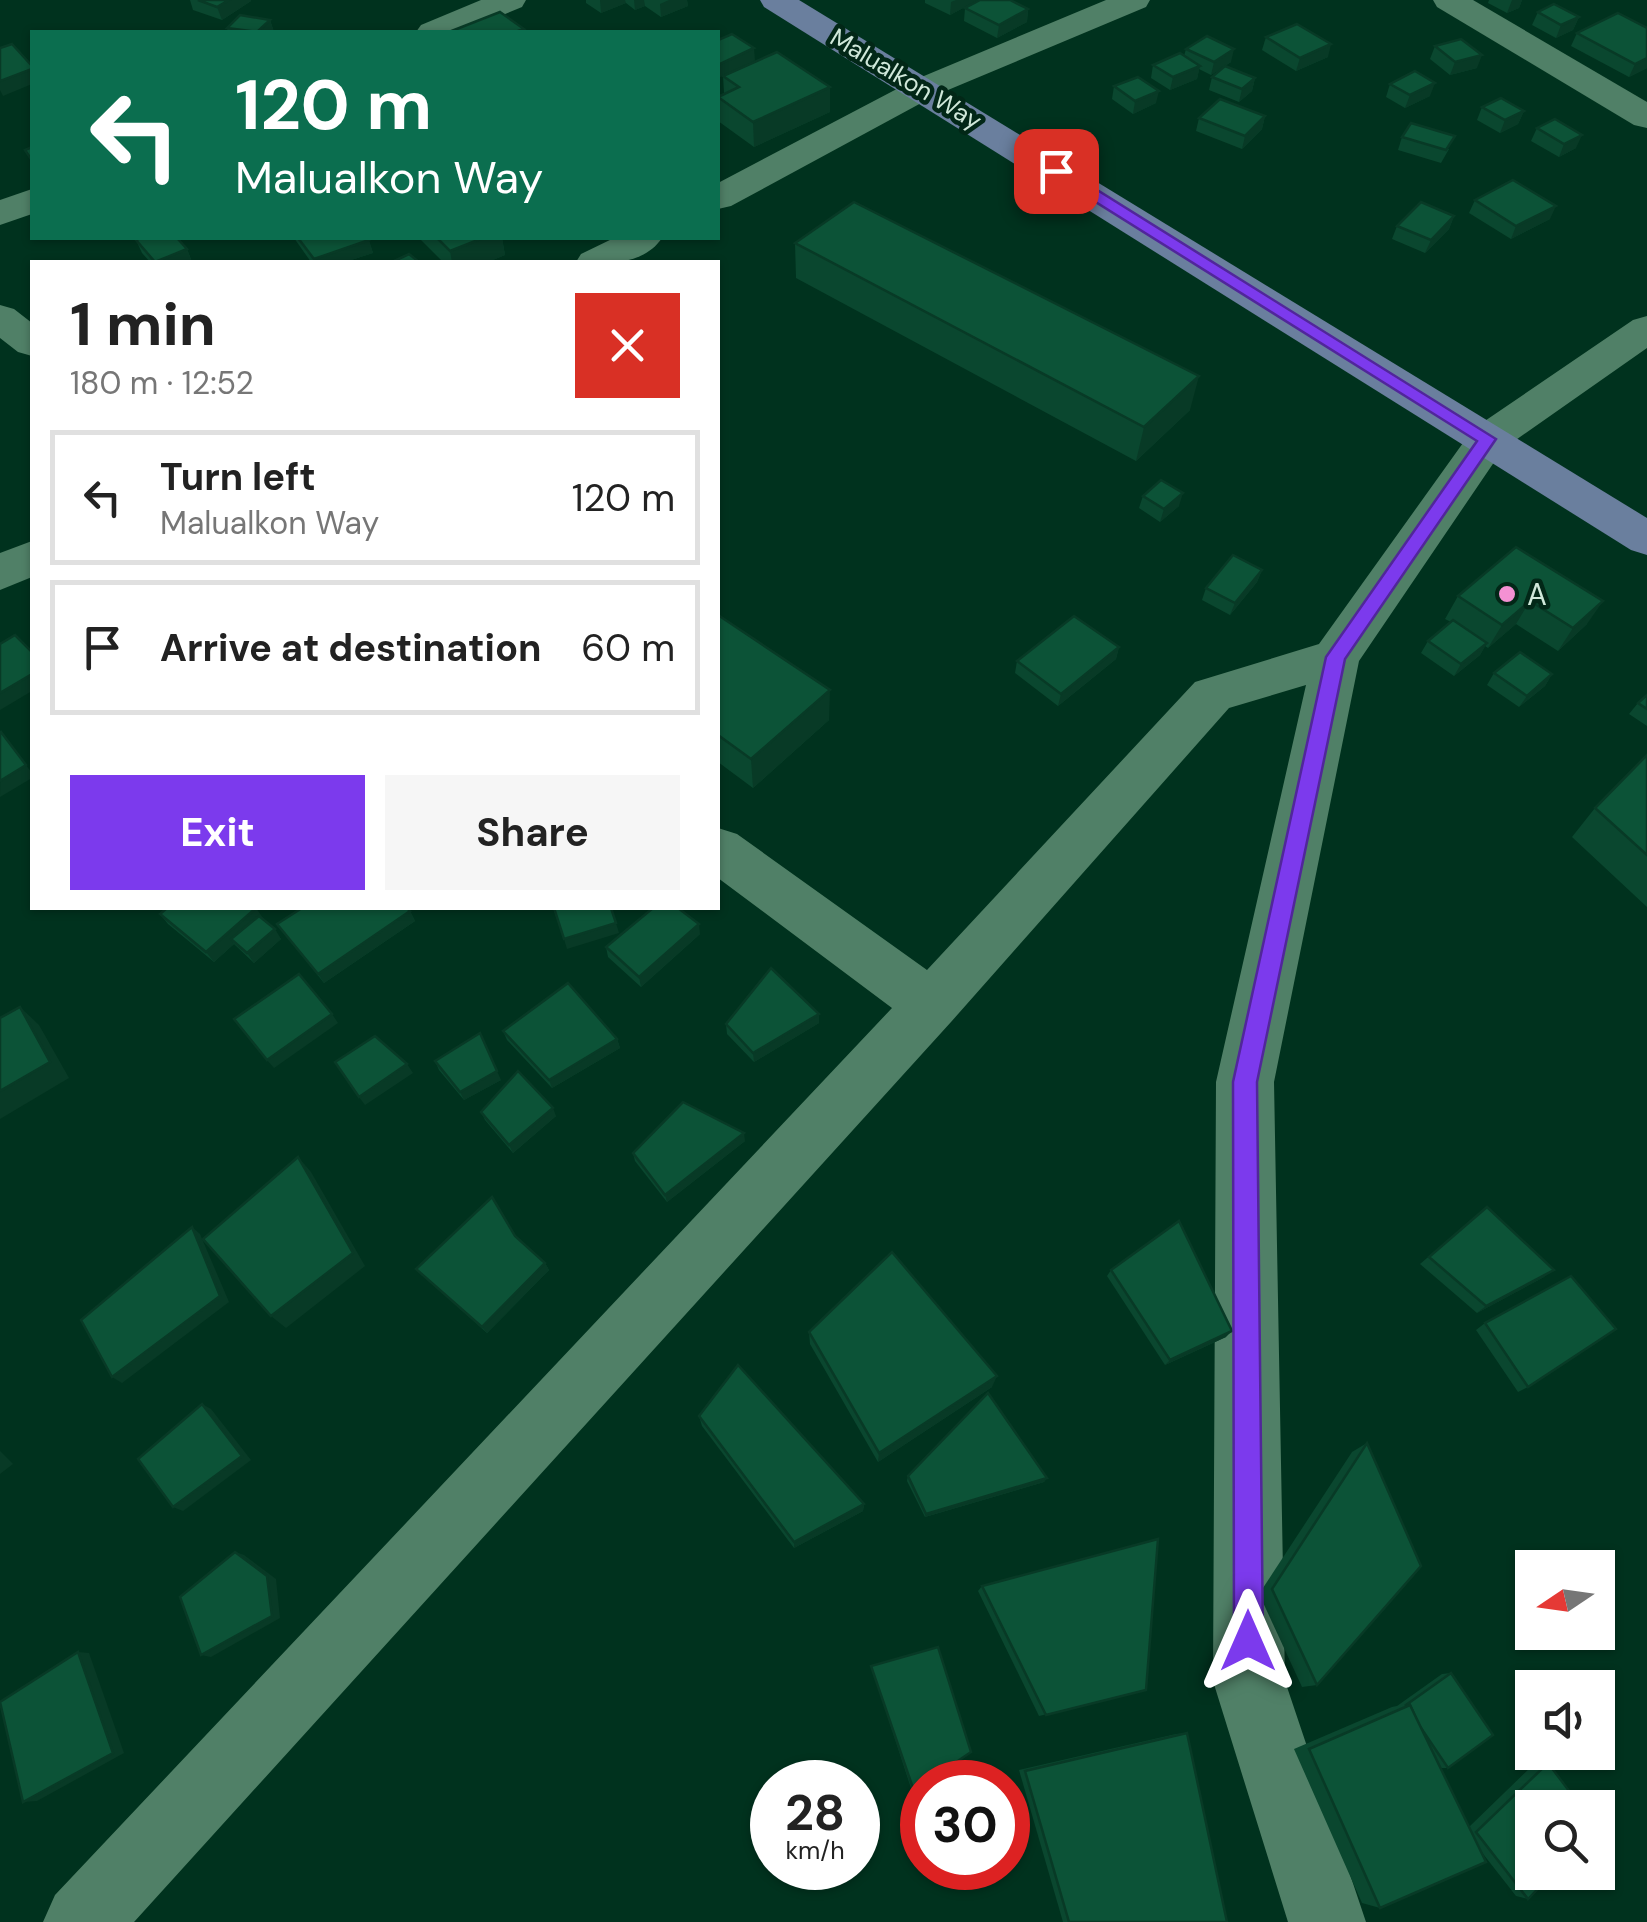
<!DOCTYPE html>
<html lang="en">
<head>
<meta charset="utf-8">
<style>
	:root { --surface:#fff; --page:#f6f6f6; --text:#222; --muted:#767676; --line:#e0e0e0; --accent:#7c3aed }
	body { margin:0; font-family:"DM Sans",sans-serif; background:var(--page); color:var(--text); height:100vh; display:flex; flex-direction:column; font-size:38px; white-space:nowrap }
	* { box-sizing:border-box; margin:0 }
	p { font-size:32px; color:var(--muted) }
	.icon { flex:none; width:55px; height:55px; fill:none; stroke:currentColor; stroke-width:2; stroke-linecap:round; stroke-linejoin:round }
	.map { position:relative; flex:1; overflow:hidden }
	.details { position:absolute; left:30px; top:260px; width:690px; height:650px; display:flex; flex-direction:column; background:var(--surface); border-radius:0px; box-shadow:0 2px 8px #0004 }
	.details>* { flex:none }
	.guide { position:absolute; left:30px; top:30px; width:690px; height:210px; border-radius:0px; box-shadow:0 2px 8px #0004; background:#0b6e4f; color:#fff; overflow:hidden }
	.needle { width:65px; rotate:257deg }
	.tools { position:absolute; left:1515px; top:1550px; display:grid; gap:20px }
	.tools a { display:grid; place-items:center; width:100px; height:100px; border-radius:0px; background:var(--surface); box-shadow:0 2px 8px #0004; font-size:50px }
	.speed { position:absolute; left:750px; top:1760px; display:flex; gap:20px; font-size:50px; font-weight:700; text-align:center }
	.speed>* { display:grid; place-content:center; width:130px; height:130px; border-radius:50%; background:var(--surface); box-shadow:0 2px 8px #0004; line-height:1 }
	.speed small { font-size:25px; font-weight:400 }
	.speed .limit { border:15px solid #d22; background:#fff; color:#111 }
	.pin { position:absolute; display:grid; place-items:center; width:85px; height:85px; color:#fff; margin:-42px; border-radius:20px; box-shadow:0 5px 15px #0006 }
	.me { position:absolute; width:110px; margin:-55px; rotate:0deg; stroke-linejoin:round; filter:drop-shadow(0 0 8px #0008) }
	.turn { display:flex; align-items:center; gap:35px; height:210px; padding:0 40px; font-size:45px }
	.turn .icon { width:130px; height:130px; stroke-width:2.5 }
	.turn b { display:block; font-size:70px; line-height:85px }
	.round { display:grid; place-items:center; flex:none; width:105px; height:105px; border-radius:0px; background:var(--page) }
	.overview { display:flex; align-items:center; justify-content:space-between; height:170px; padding:0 40px }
	h1 { font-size:60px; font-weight:700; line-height:75px }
	.action { display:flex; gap:20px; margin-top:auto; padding:20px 40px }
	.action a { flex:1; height:115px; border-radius:0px; background:var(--accent); color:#fff; font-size:40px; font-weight:700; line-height:115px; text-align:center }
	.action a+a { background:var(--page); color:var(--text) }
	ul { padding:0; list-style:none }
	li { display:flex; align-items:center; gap:30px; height:135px; margin:0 20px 15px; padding:0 20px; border:5px solid var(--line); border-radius:0px }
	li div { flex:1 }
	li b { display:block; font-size:38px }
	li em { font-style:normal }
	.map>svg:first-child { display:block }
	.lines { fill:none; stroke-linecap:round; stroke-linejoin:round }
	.street { fill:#508067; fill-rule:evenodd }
	.primary { fill:#6a7f9e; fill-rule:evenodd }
	.wall { fill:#0a472f }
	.shaded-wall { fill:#083a26 }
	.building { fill:#0c5337; stroke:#083a26; stroke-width:2.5 }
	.route { fill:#7c3aed; stroke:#51269a; stroke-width:2.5 }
	.poi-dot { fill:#f491d3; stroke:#022717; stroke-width:4 }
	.labels { text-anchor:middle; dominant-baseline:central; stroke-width:9; stroke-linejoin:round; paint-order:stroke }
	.far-street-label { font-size:25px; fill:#d0e8da; stroke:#022717 }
	.poi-label { font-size:30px; fill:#d0e8da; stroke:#022717; text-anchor:start }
</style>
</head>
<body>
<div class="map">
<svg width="1647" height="1922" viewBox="0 0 1647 1922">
	<rect width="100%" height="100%" fill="#00321e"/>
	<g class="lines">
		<!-- street -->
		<g class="street">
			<path d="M481,0H526L522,7L461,32H416L421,25Z"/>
			<path d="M1106,0H1150L1146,7L936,95L731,206L718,209V183L912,81Z"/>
			<path d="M1433,0H1473L1647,102V128L1634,125L1437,7Z"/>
			<path d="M32,189V214L0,225V200Z"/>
			<path d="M614,238H662C643,266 605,264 576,262L581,254Z"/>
			<path d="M0,305L14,309L32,323V356L18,352L0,338Z"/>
			<path d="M1647,316V348L1503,449L1359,661L1274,1082L1285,1681L1366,1922H1288L1213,1681L1216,1082L1306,685L1229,708L951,1022L134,1922H43L55,1895L892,1008L718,878V828L737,834L927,970L1195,682L1319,644L1473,429L1633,320Z"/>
			<path d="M32,541V577L0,590V553Z"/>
		</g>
		<!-- primary -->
		<path class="primary" d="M760,0H799L1647,518V555L1631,550L764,7Z"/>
	</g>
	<!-- wall -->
	<g class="wall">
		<path d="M190,0H251V1L222,20L193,10Z"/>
		<path d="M586,0H687L688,6L661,17L645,6L635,10L626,3L601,13L586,3Z"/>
		<path d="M925,0H978L950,15L925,3Z"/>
		<path d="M1489,0H1522L1519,8L1507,13L1488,3Z"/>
		<path d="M965,8L1028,9L1027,22L997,38L964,21Z"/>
		<path d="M1538,12L1579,17L1573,30L1556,38L1532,25Z"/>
		<path d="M270,20L274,32H228L227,28Z"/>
		<path d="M1577,33L1647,68L1629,77L1571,46Z"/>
		<path d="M1266,37L1328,57L1296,71L1262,50Z"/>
		<path d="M1435,46L1477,68L1450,75L1430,59Z"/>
		<path d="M1186,49L1231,62L1211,75L1199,69L1197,79L1170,90L1151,78L1153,65L1184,56Z"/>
		<path d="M723,76L830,87V112L754,147L718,121V96L724,93Z"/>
		<path d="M1212,77L1255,78L1252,91L1239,102L1209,90Z"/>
		<path d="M1390,84L1430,96L1405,108L1386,97Z"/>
		<path d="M1114,86L1156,103L1133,114L1112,99Z"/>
		<path d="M1482,107L1524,111L1518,124L1500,133L1477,120Z"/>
		<path d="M1265,116L1262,129L1242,149L1196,131L1199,118Z"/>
		<path d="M1537,128L1576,148L1559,157L1531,141Z"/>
		<path d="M1402,137L1449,149L1441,163L1398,150Z"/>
		<path d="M1475,200L1550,219L1511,239L1469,213Z"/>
		<path d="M1454,216L1449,229L1425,253L1392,239L1397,226Z"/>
		<path d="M294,238H368L373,253L345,262H311Z"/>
		<path d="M419,238H502L505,255L488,262H443Z"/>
		<path d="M136,240L187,249L192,262H150L142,253Z"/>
		<path d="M795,243L1190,410L1136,461L796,278Z"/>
		<path d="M1143,496L1179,506L1160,522L1139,508Z"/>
		<path d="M1516,547L1587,624L1558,651L1516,624L1488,648L1485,646L1480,655L1454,676L1421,653L1428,641L1451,622L1445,619L1458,596Z"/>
		<path d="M1262,570L1257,582L1230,615L1202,600L1206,588Z"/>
		<path d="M718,615L829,720L753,788L718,762Z"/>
		<path d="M1119,647L1116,659L1058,706L1015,673L1017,661Z"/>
		<path d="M1494,673L1552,674L1545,686L1519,707L1487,685Z"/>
		<path d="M1647,695V726L1629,714L1638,703Z"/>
		<path d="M1647,755V907L1572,837L1595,808Z"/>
		<path d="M410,911L415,921L324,983L277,924Z"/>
		<path d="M160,914L263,918L281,939L254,963L234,944L214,962L168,924Z"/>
		<path d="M700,934L641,987L608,957L606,947Z"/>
		<path d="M819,1023L754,1062L727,1034L726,1024Z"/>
		<path d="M503,1031L617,1039L620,1048L552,1088L507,1040Z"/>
		<path d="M435,1061L501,1080L464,1100L439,1070Z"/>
		<path d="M481,1112L556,1116L513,1153L485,1120Z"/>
		<path d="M745,1141L667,1202L635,1161L633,1153Z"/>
		<path d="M1487,1207L1544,1277L1477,1313L1420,1264Z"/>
		<path d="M515,1236L545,1263L549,1270L487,1333L416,1269Z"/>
		<path d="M1111,1270L1226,1337L1165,1365L1107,1276Z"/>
		<path d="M1485,1323L1528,1387L1518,1392L1476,1330Z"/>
		<path d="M809,1332L992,1387L878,1462L810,1344Z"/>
		<path d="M699,1416L864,1504L863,1511L794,1548L702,1426Z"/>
		<path d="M1367,1443L1317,1685L1302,1687L1259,1594L1352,1452Z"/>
		<path d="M908,1476L1047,1478L1044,1482L925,1517L907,1481Z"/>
		<path d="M982,1586L1146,1690L1039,1716L978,1591Z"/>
		<path d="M871,1666L914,1791H912Z"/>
		<path d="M1451,1673L1448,1768H1441L1469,1827L1536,1762L1548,1763L1528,1899L1516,1896L1480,1850L1380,1908L1362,1903L1294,1749L1392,1707L1397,1706L1442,1674Z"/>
		<path d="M1187,1733L1227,1922H1063L1019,1770L1176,1734Z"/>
	</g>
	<!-- shaded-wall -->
	<g class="shaded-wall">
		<path d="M229,0H251V1L222,20L217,7Z"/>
		<path d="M600,0H625L626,3L601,13Z"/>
		<path d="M634,0H644L645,6L635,10Z"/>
		<path d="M669,0H687L688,6L661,17L660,4Z"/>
		<path d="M956,0H978L950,15L951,2Z"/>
		<path d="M1512,0H1522L1519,8L1507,13Z"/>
		<path d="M1028,9L1027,22L997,38L999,25Z"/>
		<path d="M1579,17L1573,30L1556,38L1561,25Z"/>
		<path d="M270,20L274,32H257Z"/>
		<path d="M1331,44L1328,57L1296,71L1300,58Z"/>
		<path d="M754,48L755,61L718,78V65Z"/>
		<path d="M1234,49L1231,62L1211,75L1214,62Z"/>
		<path d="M1482,55L1477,68L1450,75L1455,62Z"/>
		<path d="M1647,58V68L1629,77L1635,64Z"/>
		<path d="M1200,66L1197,79L1170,90L1173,77Z"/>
		<path d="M32,69V84L3,96L0,90V81Z"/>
		<path d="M1255,78L1252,91L1239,102L1242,89Z"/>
		<path d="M1435,83L1430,96L1405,108L1410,95Z"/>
		<path d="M830,87V112L754,147L753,122Z"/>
		<path d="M1159,91L1156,103L1133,114L1135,101Z"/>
		<path d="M1524,111L1518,124L1500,133L1505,120Z"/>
		<path d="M1265,116L1262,129L1242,149L1245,136Z"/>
		<path d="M1582,135L1576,148L1559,157L1564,144Z"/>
		<path d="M1556,206L1550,219L1511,239L1516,226Z"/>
		<path d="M1454,216L1449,229L1425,253L1431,240Z"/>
		<path d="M483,238H502L505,255L488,262H452L450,251Z"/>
		<path d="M369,240L373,253L345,262H315L314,259Z"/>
		<path d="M187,249L192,262H155Z"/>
		<path d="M1199,376L1190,410L1136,461L1144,427Z"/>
		<path d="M1183,493L1179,506L1160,522L1164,509Z"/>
		<path d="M1262,570L1257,582L1230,615L1235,603Z"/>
		<path d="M1530,601L1516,624L1488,648L1502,625Z"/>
		<path d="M1603,601L1587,624L1558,651L1573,628Z"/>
		<path d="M1487,643L1480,655L1454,676L1461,664Z"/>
		<path d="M1119,647L1116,659L1058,706L1061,694Z"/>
		<path d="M32,674V691L0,710V693Z"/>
		<path d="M1552,674L1545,686L1519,707L1527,696Z"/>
		<path d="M830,690L829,720L753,788L751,759Z"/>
		<path d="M1,732L32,773V778L0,797Z"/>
		<path d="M256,908L263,918L235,943L231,939L234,944L214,962L206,952Z"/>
		<path d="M410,911L415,921L324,983L318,974Z"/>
		<path d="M616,923L619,933L567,949L564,939Z"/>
		<path d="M699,924L700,934L641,987L639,977Z"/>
		<path d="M275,929L281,939L254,963L247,953Z"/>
		<path d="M20,1007L39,1025L69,1078L0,1119V1091Z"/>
		<path d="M332,1014L338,1023L274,1068L267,1060Z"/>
		<path d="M819,1014V1023L754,1062L753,1053Z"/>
		<path d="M480,1033L501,1080L464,1100L460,1092Z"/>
		<path d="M617,1039L620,1048L552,1088L549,1080Z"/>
		<path d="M407,1064L413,1073L365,1105L359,1097Z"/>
		<path d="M553,1108L556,1116L513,1153L509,1145Z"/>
		<path d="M744,1133L745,1141L667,1202L665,1195Z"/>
		<path d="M298,1157L311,1172L365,1266L286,1328L271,1316Z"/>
		<path d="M192,1227L200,1234L229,1302L122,1383L112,1377Z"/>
		<path d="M545,1263L549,1270L487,1333L482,1327Z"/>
		<path d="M1554,1270L1544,1277L1477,1313L1486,1306Z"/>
		<path d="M1232,1331L1226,1337L1165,1365L1170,1360Z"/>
		<path d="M997,1376L992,1387L878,1462L879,1453Z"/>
		<path d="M202,1404L211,1409L251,1460L183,1511L173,1507Z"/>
		<path d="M0,1451L13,1464L0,1474Z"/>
		<path d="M1047,1478L1044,1482L925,1517L926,1514Z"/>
		<path d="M864,1504L863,1511L794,1548V1542Z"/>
		<path d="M235,1552L244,1555L276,1579L280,1618L211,1657L201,1655Z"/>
		<path d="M78,1652L89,1653L124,1753L37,1801L23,1802Z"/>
	</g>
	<!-- building -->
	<g class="building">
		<path d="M198,0H229L217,7Z"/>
		<path d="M980,0H1010L1028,9L999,25L965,8Z"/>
		<path d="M1554,4L1579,17L1561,25L1538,12Z"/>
		<path d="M500,12L524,29L515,32H449Z"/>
		<path d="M1618,13L1647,28V58L1635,64L1577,33Z"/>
		<path d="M240,15L270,20L257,32L227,28Z"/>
		<path d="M1297,24L1331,44L1300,58L1266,37Z"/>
		<path d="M732,34L754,48L718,65V40Z"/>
		<path d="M1207,36L1234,49L1214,62L1186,49Z"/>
		<path d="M1461,39L1482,55L1455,62L1435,46Z"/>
		<path d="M12,44L32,66V69L0,81V48Z"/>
		<path d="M777,52L830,87L753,122L718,97L739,87L723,76Z"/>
		<path d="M1180,53L1200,66L1173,77L1153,65Z"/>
		<path d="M1225,66L1255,78L1242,89L1212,77Z"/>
		<path d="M1415,71L1435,83L1410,95L1390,84Z"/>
		<path d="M1138,77L1159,91L1135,101L1114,86Z"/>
		<path d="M1501,98L1524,111L1505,120L1482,107Z"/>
		<path d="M1220,99L1265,116L1245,136L1199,118Z"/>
		<path d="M1555,119L1582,135L1564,144L1537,128Z"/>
		<path d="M1411,123L1455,136L1446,150L1402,137Z"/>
		<path d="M32,147V158L31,159L25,150Z"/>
		<path d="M1513,180L1556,206L1516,226L1475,200Z"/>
		<path d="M854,202L1199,376L1144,427L795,243Z"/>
		<path d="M1421,202L1454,216L1431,240L1397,226Z"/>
		<path d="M141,238H177L187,249L155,262L136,240Z"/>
		<path d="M298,238H368L369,240L314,259Z"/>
		<path d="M437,238H483L450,251Z"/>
		<path d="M409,254L419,262H392Z"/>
		<path d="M1161,480L1183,493L1164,509L1143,496Z"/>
		<path d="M1516,547L1603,601L1573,628L1530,601L1502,625L1458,596Z"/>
		<path d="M1233,555L1262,570L1235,603L1206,588Z"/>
		<path d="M718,615L830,690L751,759L718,735Z"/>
		<path d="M1074,616L1119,647L1061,694L1017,661Z"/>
		<path d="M1453,620L1487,643L1461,664L1428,641Z"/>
		<path d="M15,635L32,652V674L0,693V644Z"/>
		<path d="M1520,652L1552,674L1527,696L1494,673Z"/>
		<path d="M1647,695V709L1638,703Z"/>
		<path d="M1,732L26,765L0,781V733Z"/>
		<path d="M1647,755V855L1595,808Z"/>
		<path d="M167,908H256L206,952L160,914Z"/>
		<path d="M302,908H407L410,911L318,974L277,924Z"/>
		<path d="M554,908H611L616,923L564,939Z"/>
		<path d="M653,908H678L699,924L639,977L606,947Z"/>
		<path d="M259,916L275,929L247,953L231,939Z"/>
		<path d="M771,968L819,1014L753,1053L726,1024Z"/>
		<path d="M299,974L332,1014L267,1060L234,1019Z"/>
		<path d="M568,983L617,1039L549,1080L503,1031Z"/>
		<path d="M20,1007L50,1062L0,1091V1018Z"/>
		<path d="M480,1033L497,1071L460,1092L435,1061Z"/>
		<path d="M375,1036L407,1064L359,1097L335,1062Z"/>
		<path d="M518,1071L553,1108L509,1145L481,1112Z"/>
		<path d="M683,1102L744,1133L665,1195L633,1153Z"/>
		<path d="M298,1157L353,1253L271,1316L203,1239Z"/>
		<path d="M492,1197L515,1236L545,1263L482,1327L416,1269Z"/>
		<path d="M1487,1207L1554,1270L1486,1306L1429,1257Z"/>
		<path d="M1179,1221L1232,1331L1170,1360L1111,1270Z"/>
		<path d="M192,1227L220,1296L112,1377L81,1320Z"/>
		<path d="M892,1252L997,1376L879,1453L809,1332Z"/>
		<path d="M1571,1276L1616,1329L1528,1387L1485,1323Z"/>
		<path d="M738,1365L864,1504L794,1542L699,1416Z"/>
		<path d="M988,1393L1047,1478L926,1514L908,1476Z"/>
		<path d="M202,1404L242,1456L173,1507L138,1459Z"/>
		<path d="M1367,1443L1421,1566L1317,1685L1272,1589Z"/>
		<path d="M1158,1539L1146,1690L1046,1715L982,1586Z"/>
		<path d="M235,1552L267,1576L272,1616L201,1655L180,1597Z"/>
		<path d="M938,1647L971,1752L927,1782H922V1785L914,1791L871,1666Z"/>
		<path d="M78,1652L113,1753L23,1802L0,1702Z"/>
		<path d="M1451,1673L1493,1735L1448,1768L1419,1725L1410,1705L1407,1706L1406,1705Z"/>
		<path d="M1410,1705L1486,1862L1380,1908L1309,1749Z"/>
		<path d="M1187,1733L1227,1922H1069L1025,1771Z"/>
		<path d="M1548,1763L1582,1808H1532V1872H1554L1528,1899L1476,1832Z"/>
	</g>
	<!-- route -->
	<path class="route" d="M1051,168H1062L1496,439L1345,659L1257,1082L1263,1641L1259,1651L1248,1655L1238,1651L1234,1641L1233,1082L1326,657L1477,441L1051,174Z"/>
	<!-- markers -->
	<circle class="poi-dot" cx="1507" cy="594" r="10"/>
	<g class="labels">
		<!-- far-street labels -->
		<g class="far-street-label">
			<text transform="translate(906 79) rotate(31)">Malualkon Way</text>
		</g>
		<!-- poi labels -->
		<g class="poi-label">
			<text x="1527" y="594">A</text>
		</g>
	</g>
</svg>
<div class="tools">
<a><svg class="needle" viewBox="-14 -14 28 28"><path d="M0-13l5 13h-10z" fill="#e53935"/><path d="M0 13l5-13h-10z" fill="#767676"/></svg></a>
<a><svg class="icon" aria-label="sound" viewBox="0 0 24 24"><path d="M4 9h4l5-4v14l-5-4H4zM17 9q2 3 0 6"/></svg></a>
<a><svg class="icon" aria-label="search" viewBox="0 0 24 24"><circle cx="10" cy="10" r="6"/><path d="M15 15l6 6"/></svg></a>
</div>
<div class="speed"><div>28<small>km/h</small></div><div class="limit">30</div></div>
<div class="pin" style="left:1056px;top:171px;background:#d93025"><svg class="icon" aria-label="arrive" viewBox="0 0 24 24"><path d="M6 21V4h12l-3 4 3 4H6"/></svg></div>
<svg class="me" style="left:1248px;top:1641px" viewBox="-20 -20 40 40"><path d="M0-17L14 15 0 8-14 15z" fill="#7c3aed" stroke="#fff" stroke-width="4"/></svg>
<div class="guide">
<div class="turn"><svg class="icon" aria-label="left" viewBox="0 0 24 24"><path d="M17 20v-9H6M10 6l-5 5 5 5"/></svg><div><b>120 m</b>Malualkon Way</div></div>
</div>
<section class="details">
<div class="overview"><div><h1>1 min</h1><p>180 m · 12:52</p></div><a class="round" style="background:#d93025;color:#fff"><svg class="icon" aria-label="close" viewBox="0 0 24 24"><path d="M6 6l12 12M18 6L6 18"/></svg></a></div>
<ul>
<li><svg class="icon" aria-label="left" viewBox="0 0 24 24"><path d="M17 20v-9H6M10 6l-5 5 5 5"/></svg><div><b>Turn left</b><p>Malualkon Way</p></div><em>120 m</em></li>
<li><svg class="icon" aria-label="arrive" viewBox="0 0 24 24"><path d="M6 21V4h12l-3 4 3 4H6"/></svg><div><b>Arrive at destination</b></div><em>60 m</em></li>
</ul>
<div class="action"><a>Exit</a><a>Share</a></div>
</section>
</div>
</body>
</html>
